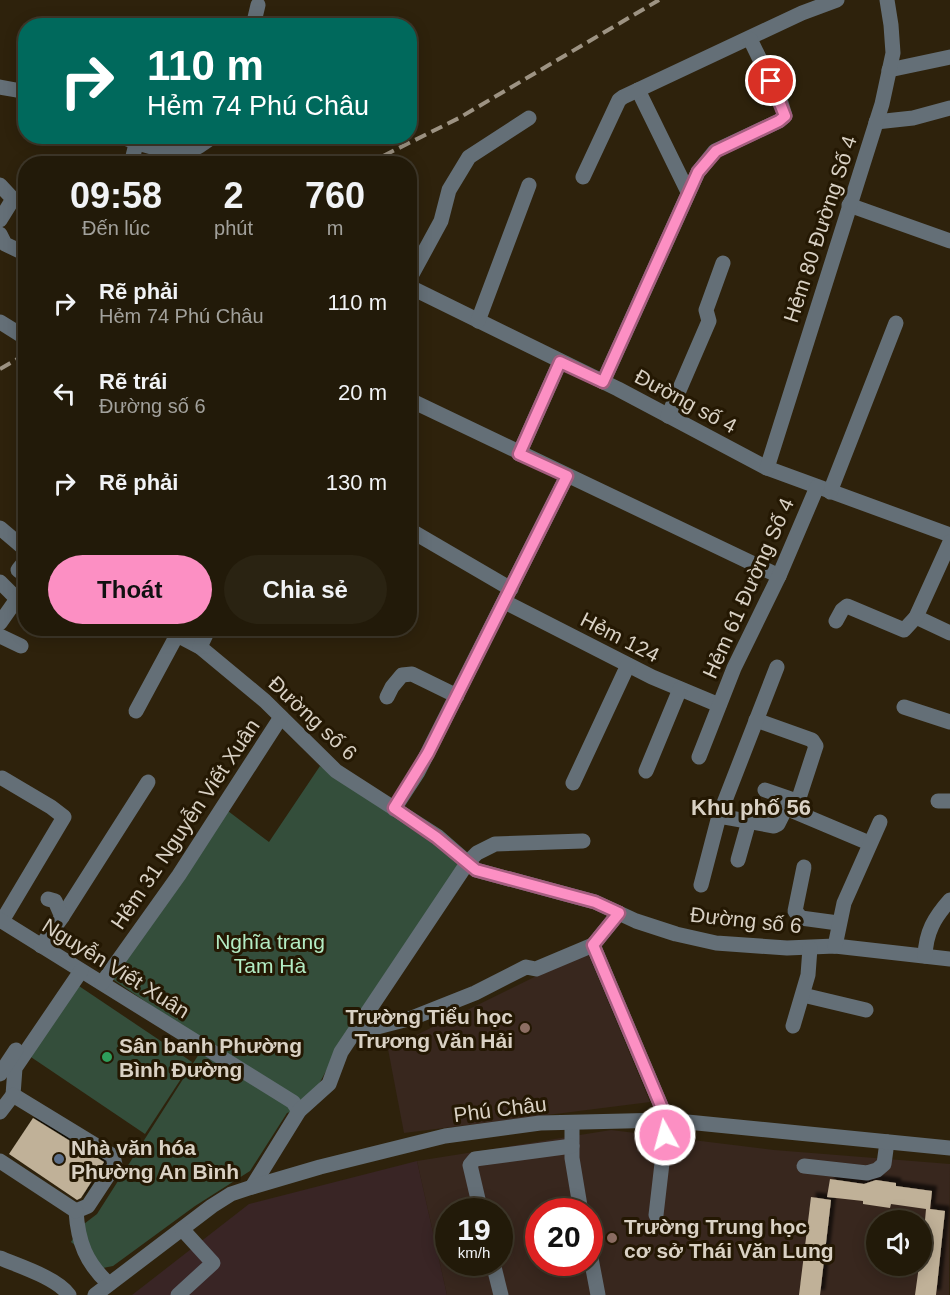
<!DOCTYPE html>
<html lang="vi">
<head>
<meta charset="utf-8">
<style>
	:root { --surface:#221a09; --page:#2a2312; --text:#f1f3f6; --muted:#a2a19c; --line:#3f382a; --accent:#fc8fc3 }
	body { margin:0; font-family:Arial,sans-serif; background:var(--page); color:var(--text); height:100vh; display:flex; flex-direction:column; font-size:22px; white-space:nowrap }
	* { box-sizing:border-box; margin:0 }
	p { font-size:20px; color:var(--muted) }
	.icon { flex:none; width:33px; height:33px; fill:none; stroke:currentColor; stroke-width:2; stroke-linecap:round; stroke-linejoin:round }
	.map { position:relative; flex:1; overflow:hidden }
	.details { position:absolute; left:18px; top:156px; width:399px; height:480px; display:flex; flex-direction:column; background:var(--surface); border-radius:24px; box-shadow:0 3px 15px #0003,0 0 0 2px var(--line) }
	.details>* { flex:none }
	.top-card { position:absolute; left:18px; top:18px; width:399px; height:126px; border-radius:24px; box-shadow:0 3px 15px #0003,0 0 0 2px var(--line); background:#00695c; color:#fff; overflow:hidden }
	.controls { position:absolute; left:866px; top:1210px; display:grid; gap:12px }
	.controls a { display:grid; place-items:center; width:66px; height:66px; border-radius:50%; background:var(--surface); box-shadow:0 3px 15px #0003,0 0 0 2px var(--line); font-size:30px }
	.speed { position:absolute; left:435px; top:1198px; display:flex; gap:12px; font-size:30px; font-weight:700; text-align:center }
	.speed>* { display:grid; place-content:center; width:78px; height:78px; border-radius:50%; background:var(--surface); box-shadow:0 3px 15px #0003,0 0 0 2px var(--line); line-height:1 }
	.speed small { font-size:15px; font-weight:400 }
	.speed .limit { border:9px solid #d22; background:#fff; color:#111 }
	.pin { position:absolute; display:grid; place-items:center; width:51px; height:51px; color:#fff; margin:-26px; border:3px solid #fff; border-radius:50%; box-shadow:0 2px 6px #0007 }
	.me { position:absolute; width:66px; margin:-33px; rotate:353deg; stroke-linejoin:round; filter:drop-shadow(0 0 4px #0008) }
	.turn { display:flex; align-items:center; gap:21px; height:126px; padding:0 30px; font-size:27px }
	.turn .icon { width:78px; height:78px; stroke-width:2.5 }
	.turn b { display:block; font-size:42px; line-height:51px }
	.eta { display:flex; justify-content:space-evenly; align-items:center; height:102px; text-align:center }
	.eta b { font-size:36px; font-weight:800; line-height:42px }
	.button { display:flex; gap:12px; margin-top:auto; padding:12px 30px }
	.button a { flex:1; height:69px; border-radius:36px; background:var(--accent); color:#111; font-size:24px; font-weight:800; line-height:69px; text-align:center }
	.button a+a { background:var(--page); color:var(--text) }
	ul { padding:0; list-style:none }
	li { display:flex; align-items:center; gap:18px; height:90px; padding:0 30px }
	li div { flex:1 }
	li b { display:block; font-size:22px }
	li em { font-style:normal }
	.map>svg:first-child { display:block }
	.education { fill:#38271e; fill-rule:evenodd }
	.medical { fill:#392525 }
	.green { fill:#344e3b }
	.building { fill:#c0b198; filter:url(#shadow) }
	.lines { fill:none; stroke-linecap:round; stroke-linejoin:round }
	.minor { stroke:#646f77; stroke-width:15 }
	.rail { stroke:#9d9383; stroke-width:4; stroke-dasharray:12 6; stroke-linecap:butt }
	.route-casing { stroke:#a45d7f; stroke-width:15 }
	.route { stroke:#fc8fc3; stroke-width:10 }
	.education-dot { fill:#8d6e63; stroke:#241803; stroke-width:2 }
	.leisure-dot { fill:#2e9e5b; stroke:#241803; stroke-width:2 }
	.service-dot { fill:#5c6f8a; stroke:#241803; stroke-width:2 }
	.labels { text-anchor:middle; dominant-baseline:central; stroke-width:6; stroke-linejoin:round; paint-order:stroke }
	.street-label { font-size:21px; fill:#d9d1c4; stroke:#241803 }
	.park-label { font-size:21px; fill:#b3ecc3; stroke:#241803 }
	.poi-label { font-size:21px; font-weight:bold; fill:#d9d1c4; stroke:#241803; text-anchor:start }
	.neighbourhood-label { font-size:22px; font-weight:bold; fill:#d9d1c4; stroke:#241803 }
</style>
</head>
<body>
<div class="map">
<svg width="950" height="1295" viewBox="0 0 950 1295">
	<defs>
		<filter id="shadow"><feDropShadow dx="5" dy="-5" stdDeviation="1.5" flood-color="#0009"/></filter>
	</defs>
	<rect width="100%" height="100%" fill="#2e220c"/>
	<!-- education -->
	<g class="education">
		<path d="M587,951L650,1102L404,1133L388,1049Z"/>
		<path d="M611,1130L774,1150L950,1164L949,1295H447L417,1161ZM448,1212H500V1263H448ZM538,1212H590V1263H538ZM876,1221H921V1266H876Z"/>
	</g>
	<!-- medical -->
	<path class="medical" d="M417,1161L447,1295H132L249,1204Z"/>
	<!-- green -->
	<g class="green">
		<path d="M320,766L456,859L458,868L338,1049L307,1106L287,1113L250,1171L195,1206L113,1266L103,1268L71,1242L80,1227L97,1214L206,1043L108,976L228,811L269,842Z"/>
		<path d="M70,980L192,1062L145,1134L22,1051Z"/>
	</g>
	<!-- building -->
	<g class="building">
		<path d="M33,1118L104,1162L81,1198L77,1200L9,1154Z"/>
		<path d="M830,1179L864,1184L876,1180L896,1183V1186L932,1191L930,1209L945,1211L936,1295H915L919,1266H921L926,1209L891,1204L890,1208L863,1204V1201L827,1197Z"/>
		<path d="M811,1197L831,1200L820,1295H799Z"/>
	</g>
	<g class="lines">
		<!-- minor -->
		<g class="minor">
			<path d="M253,26L258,5"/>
			<path d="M889,70L950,57"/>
			<path d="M0,87L16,90L26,89"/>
			<path d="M638,90L688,192"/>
			<path d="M876,122L913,118L950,108"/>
			<path d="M121,136C134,143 171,154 185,152C196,150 205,142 214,136"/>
			<path d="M131,164L136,144"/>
			<path d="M583,177L619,100L623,97L802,13L837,0"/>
			<path d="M849,205L950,241"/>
			<path d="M0,220L13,199L0,185"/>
			<path d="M0,234L5,244L26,254"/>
			<path d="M410,278L441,221L449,190L469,157L529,118"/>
			<path d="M410,287L618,389L767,468L950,535"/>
			<path d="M478,321L529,185"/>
			<path d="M0,322L21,335"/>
			<path d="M603,382L698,172L715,151L779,121L785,116L781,103L750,39"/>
			<path d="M410,400L779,576"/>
			<path d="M668,416L709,321L706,310L723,263"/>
			<path d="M519,454L560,362"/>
			<path d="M767,468L882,104L893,53L891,25L887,0"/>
			<path d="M830,492L896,323"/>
			<path d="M0,528L26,550"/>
			<path d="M410,533H415L511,589"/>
			<path d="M26,560L18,570L26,576"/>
			<path d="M0,582L16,598"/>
			<path d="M505,602L652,677L719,705"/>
			<path d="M916,617L950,633"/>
			<path d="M836,621L842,610L847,606L904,630L916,617L950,542"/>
			<path d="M0,623L26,586"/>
			<path d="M164,628L200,647L265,701L336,771L437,836L476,870L595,902L636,921L676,934L716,943L787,948L835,946L950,959"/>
			<path d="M0,636L21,646"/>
			<path d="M200,647L209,628"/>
			<path d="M387,697L392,687L402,675L412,674L457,696"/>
			<path d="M904,707L950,722"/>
			<path d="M136,711L177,635"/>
			<path d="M756,720L812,740L816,746L799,798L794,800L765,790"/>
			<path d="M699,757L734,668L779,576L817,487"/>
			<path d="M646,771L680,689"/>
			<path d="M2,778L51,807L64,817L2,921"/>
			<path d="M573,783L628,665"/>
			<path d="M938,801H950"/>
			<path d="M394,809L418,772L567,476"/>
			<path d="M719,816L777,667"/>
			<path d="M738,860L749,821"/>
			<path d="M804,867L795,911L801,918L838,923"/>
			<path d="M701,885L719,816L774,826L778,824L786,808L869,843"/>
			<path d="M619,913L593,945L667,1120L656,1215"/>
			<path d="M62,917L148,782"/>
			<path d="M0,920L293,1102L299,1111"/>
			<path d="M41,946L62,917L55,901L48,899"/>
			<path d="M835,946L844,903L880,822"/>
			<path d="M925,956C926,932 934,918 950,900"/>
			<path d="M81,971L15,1068L13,1095L113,1156L115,1165L88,1206L76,1211C78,1242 86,1263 109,1284"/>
			<path d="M102,983L179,875L281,717"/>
			<path d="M803,995L866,1010"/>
			<path d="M793,1026L808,975L810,948"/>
			<path d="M354,1033L412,1018L475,993L526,967L536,969L593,945"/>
			<path d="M0,1074L16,1050"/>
			<path d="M0,1112L13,1095"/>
			<path d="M572,1123V1158L581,1212"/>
			<path d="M0,1161L76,1211"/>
			<path d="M804,1166L867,1173L877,1170L884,1164L887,1142"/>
			<path d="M252,1187L299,1111L329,1084L341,1052L468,862L477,853L495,844L583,841"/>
			<path d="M481,1212L470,1165L475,1159L572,1146"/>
			<path d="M590,1253L598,1295"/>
			<path d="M0,1258C19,1266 57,1278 69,1295"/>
			<path d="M493,1263L501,1295"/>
			<path d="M95,1295L212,1206L231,1194L252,1187L320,1167L445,1136L540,1123L667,1120L950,1148"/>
			<path d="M178,1295L213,1263L182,1229"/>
		</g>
		<!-- rail -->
		<g class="rail">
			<path d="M367,164L459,118L659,0"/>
			<path d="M0,369L26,354"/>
		</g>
	</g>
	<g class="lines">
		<!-- route casing -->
		<g class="route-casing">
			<path id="route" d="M665,1135L667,1120L593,945L619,913L595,902L476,870L436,837L394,808L428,753L567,476L519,454L560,362L603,382L698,172L716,151L779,121L785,116L771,81"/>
		</g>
		<!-- route -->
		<use href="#route" class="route"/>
	</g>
	<!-- markers -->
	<g class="education-dot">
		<circle cx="525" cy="1028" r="6"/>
		<circle cx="612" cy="1238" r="6"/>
	</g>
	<circle class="leisure-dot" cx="107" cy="1057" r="6"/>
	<circle class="service-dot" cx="59" cy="1159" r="6"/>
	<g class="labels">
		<!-- street labels -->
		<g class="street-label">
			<text transform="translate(820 229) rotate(-72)">Hẻm 80 Đường Số 4</text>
			<text transform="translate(686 401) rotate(28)">Đường số 4</text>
			<text transform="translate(748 588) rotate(-66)">Hẻm 61 Đường Số 4</text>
			<text transform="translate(620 637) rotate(27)">Hẻm 124</text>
			<text transform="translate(313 718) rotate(43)">Đường số 6</text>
			<text transform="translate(185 824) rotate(-56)">Hẻm 31 Nguyễn Viết Xuân</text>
			<text transform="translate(746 920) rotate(6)">Đường số 6</text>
			<text transform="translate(116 968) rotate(32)">Nguyễn Viết Xuân</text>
			<text transform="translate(500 1109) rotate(-7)">Phú Châu</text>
		</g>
		<!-- park labels -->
		<g class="park-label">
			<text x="270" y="941">Nghĩa trang<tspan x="270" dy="24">Tam Hà</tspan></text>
		</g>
		<!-- poi labels -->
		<g class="poi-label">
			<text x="513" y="1016" text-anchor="end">Trường Tiểu học<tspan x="513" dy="24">Trương Văn Hải</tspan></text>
			<text x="119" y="1045">Sân banh Phường<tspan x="119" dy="24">Bình Đường</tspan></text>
			<text x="71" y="1147">Nhà văn hóa<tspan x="71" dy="24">Phường An Bình</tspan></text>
			<text x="624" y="1226">Trường Trung học<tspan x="624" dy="24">cơ sở Thái Văn Lung</tspan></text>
		</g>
		<!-- neighbourhood labels -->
		<g class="neighbourhood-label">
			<text x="751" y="807">Khu phố 56</text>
		</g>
	</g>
</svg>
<div class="controls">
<a><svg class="icon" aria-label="sound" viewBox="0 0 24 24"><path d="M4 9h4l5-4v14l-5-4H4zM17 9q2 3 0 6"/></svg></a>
</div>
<div class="speed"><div>19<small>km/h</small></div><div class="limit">20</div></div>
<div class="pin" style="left:771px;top:81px;background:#d93025"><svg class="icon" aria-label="arrive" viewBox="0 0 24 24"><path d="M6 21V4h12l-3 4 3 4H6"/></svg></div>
<svg class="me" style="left:665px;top:1135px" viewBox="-20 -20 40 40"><circle r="17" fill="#fc8fc3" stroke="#fff" stroke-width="3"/><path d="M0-11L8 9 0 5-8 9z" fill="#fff"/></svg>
<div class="top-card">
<div class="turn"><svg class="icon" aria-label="right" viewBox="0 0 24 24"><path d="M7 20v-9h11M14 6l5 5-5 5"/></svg><div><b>110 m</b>Hẻm 74 Phú Châu</div></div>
</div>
<section class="details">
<div class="eta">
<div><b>09:58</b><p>Đến lúc</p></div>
<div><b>2</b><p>phút</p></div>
<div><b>760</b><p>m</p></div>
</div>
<ul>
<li><svg class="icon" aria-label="right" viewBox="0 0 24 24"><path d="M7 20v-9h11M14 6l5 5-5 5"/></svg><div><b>Rẽ phải</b><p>Hẻm 74 Phú Châu</p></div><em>110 m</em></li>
<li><svg class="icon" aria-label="left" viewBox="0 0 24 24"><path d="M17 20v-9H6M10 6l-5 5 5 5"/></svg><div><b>Rẽ trái</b><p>Đường số 6</p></div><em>20 m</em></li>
<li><svg class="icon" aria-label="right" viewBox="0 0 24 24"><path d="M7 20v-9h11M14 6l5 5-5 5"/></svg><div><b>Rẽ phải</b></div><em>130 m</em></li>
</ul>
<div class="button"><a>Thoát</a><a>Chia sẻ</a></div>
</section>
</div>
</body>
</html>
